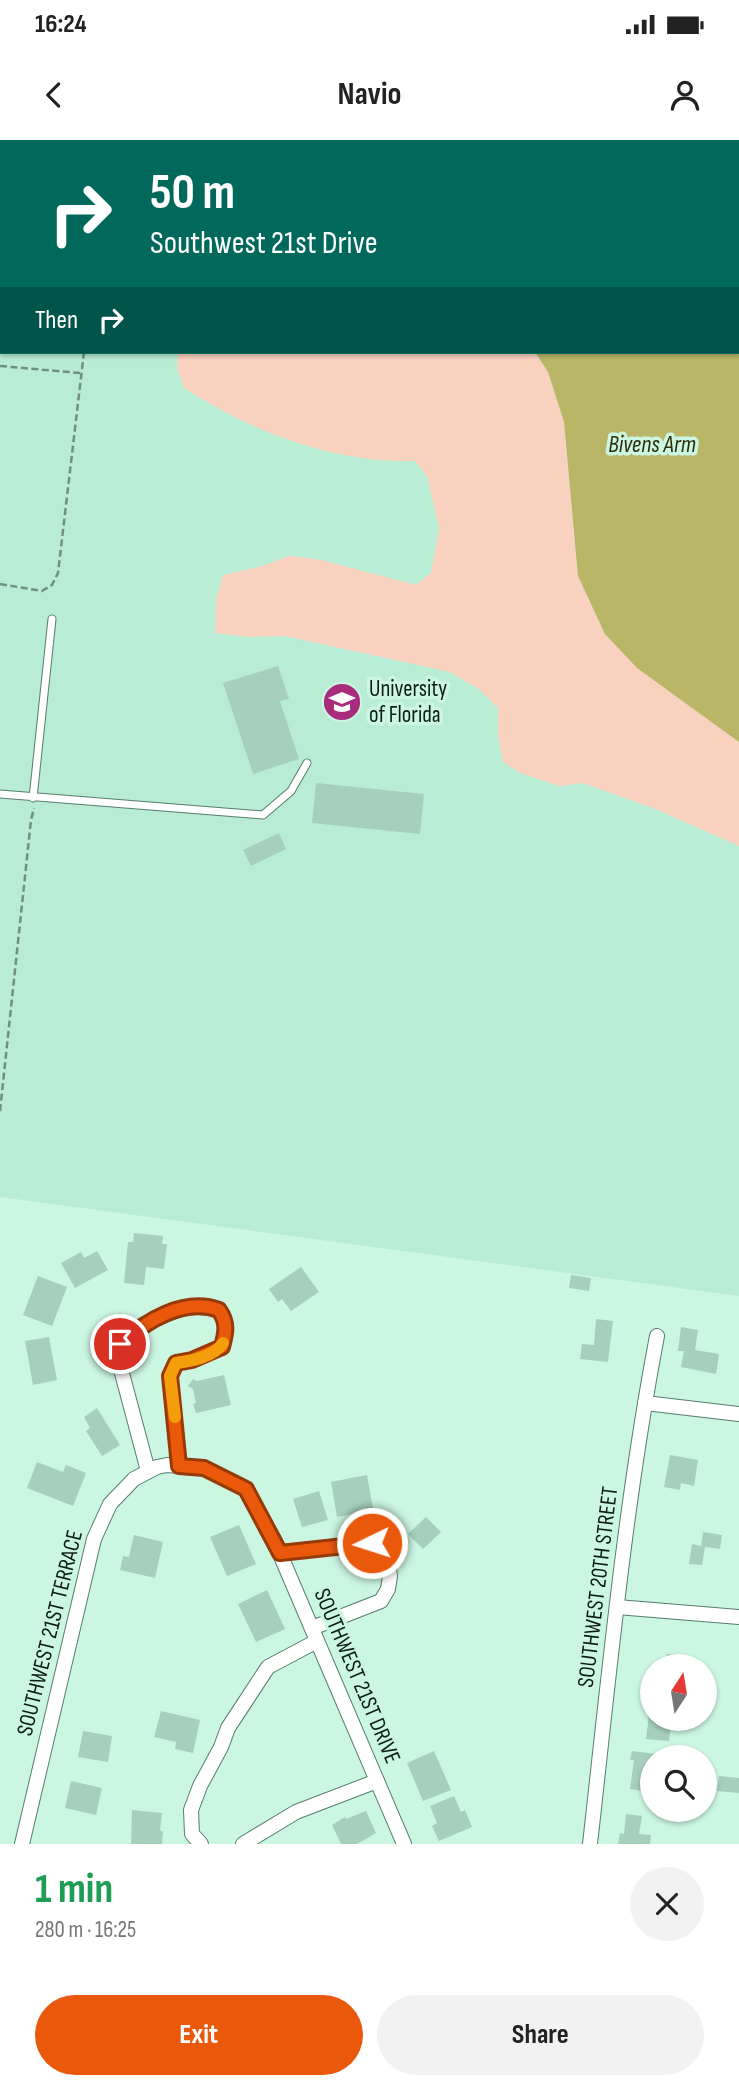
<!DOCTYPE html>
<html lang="en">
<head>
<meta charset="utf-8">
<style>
	:root { --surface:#fff; --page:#f2f2f2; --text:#222; --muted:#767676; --accent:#ea580c }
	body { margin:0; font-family:"Sofia Sans Condensed",sans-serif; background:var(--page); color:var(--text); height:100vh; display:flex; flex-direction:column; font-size:26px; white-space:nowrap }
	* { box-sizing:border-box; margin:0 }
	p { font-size:23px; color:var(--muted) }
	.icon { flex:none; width:38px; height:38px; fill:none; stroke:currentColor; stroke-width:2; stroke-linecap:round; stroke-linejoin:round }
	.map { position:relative; height:1704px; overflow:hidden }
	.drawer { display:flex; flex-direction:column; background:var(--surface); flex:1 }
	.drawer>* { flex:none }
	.hud { position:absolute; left:0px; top:0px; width:740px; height:214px; box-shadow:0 2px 5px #0004; background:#00695c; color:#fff; overflow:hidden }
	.needle { width:46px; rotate:12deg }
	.buttons { position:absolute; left:640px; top:1514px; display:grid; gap:14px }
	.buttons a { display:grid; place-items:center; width:77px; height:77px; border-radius:50%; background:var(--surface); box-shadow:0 2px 5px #0004; font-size:35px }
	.pin { position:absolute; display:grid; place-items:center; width:60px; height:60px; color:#fff; margin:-30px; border:4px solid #fff; border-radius:50%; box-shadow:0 2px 7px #0007 }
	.me { position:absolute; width:77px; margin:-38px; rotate:266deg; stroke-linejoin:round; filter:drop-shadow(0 0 5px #0008) }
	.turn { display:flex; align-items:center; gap:24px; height:147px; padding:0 35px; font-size:32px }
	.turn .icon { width:91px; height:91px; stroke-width:2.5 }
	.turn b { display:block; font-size:49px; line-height:60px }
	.then { display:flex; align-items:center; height:66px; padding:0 35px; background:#0003; gap:14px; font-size:26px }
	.round { display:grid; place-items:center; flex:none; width:74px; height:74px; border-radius:37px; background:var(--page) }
	.summary { display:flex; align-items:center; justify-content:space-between; height:119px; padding:0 35px }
	h1 { font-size:42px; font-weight:700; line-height:52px; color:#1e9e55 }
	.action { display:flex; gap:14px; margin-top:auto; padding:14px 35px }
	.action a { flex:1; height:80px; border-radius:42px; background:var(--accent); color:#fff; font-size:28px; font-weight:700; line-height:80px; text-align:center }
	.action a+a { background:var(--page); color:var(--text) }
	.status { display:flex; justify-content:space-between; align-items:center; height:49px; padding:0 35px; background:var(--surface); direction:ltr }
	.status svg { height:19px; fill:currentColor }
	header { display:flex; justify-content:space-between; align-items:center; height:91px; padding:0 35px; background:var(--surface); font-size:32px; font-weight:700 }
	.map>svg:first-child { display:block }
	.built { fill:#b9ecd5 }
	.green { fill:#f9d1bf }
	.water { fill:#bab668 }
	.building { fill:#a6d0bd }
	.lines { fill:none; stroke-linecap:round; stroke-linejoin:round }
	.service-casing { stroke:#567d6c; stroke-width:9 }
	.minor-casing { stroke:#567d6c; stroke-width:16 }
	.path { stroke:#718f81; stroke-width:2.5; stroke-dasharray:7 3.5; stroke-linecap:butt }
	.service { stroke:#fff; stroke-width:7 }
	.minor { stroke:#fff; stroke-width:14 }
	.route-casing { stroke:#983908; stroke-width:18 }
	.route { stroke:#ea580c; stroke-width:12 }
	.slow { stroke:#f59e0b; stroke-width:12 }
	.labels { text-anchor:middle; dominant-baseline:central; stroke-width:7; stroke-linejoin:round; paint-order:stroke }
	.poi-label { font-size:23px; fill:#0d1d16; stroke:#cbf6e2; text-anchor:start }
	.street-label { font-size:23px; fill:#0d1d16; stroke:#cbf6e2 }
	.water-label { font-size:24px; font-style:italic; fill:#2f2d09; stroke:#cbf6e2 }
</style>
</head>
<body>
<div class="status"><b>16:24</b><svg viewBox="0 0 49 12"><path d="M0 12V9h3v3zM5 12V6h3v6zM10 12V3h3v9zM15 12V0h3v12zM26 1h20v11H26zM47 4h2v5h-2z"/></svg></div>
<header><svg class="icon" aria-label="back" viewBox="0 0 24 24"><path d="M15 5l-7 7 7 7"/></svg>Navio<svg class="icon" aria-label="person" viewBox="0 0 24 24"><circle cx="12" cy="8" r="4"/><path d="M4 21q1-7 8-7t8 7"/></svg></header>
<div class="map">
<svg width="739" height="1704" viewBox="0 0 739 1704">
	<rect width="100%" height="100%" fill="#cbf6e2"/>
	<!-- built -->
	<path class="built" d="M0,0L382,2H2V212H535L605,494L739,602V1156L0,1057Z"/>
	<!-- green -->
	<path class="green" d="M178,212H535L548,232L564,282L578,436L605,494L739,602V706L658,670L583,643L559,646L520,633L503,622L498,594V568L479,549L450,532L285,496L248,497L215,493L216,460L223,435L262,426L289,416L321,420L416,445L431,433L439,388L427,336L415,321C332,323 253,292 184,248L177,228Z"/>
	<!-- water -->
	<path class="water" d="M380,0H739V602L637,528L605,494L578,436L564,282L548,232L535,212H738V2Z"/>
	<!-- building -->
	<g class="building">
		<path d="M278,526L289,559L280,561L299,619L253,634L223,543Z"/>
		<path d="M316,643L424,654L420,694L312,683Z"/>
		<path d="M279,693L286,709L251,726L243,710Z"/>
		<path d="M134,1093L163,1096L162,1104H167L164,1129L146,1127L144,1145L124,1143L128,1102H133Z"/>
		<path d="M97,1111L108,1130L75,1148L61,1123L81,1112L84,1118Z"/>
		<path d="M301,1127L319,1152L291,1171L282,1159L278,1162L269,1149Z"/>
		<path d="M571,1135L591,1138L589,1151L569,1148Z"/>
		<path d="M38,1136L67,1147L52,1186L23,1175Z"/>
		<path d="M596,1179L613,1181L608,1222L580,1219L582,1204L594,1205Z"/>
		<path d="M681,1187L698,1190L695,1210L719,1214L716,1234L681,1227L684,1211H678Z"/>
		<path d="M49,1197L57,1240L33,1245L25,1201Z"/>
		<path d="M224,1235L231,1265L196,1273L193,1264L196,1263L193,1249L188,1246L193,1239L197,1241Z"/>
		<path d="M97,1268L120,1305L102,1316L86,1291L90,1288L84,1277Z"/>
		<path d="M670,1315L698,1320L694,1346L681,1343L680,1350L664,1347Z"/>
		<path d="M37,1322L63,1332L66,1325L86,1333L73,1366L27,1348Z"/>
		<path d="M367,1335L374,1374L354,1377L353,1374L337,1377L331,1342Z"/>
		<path d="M319,1351L328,1380L302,1387L293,1359Z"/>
		<path d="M426,1377L441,1392L423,1409L408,1394Z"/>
		<path d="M239,1385L256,1424L227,1436L210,1397Z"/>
		<path d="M703,1392L722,1395L720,1409L705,1407L702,1425L689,1424L692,1404L701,1406Z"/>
		<path d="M134,1395L163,1402L155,1438L120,1430L123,1416L129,1417Z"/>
		<path d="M267,1450L285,1489L256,1502L238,1464Z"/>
		<path d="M667,1514L686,1516L685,1526H666Z"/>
		<path d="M651,1558L653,1578H677L676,1586L671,1585L669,1601L646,1599Z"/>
		<path d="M161,1571L200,1580L193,1613L175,1609L176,1602L154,1597Z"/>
		<path d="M83,1591L112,1596L108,1622L78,1617Z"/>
		<path d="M434,1611L451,1650L423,1661L407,1623Z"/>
		<path d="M632,1611L664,1615L653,1617L648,1652L630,1649L634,1620H630Z"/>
		<path d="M719,1636L739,1638V1653L717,1651Z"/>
		<path d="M71,1641L102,1648L96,1675L65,1668Z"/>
		<path d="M454,1656L461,1672L465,1670L472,1687L439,1701L432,1686L437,1683L430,1666Z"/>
		<path d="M132,1670L162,1673L160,1690L163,1692L162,1704H131Z"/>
		<path d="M366,1671L376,1693L357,1704H341L332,1685L345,1677L346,1679Z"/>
		<path d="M626,1674L642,1676L639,1694L651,1695L650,1704H618L620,1693L624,1694Z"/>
	</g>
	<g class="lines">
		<!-- service casing -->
		<g class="service-casing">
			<g id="service">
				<path d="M0,654L263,675L291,651L307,623"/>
				<path d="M33,658L52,479"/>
			</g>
		</g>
		<!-- minor casing -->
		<g class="minor-casing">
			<g id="minor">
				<path d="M645,1263L739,1274"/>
				<path d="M148,1331L119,1222L120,1204C127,1198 134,1191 141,1186C170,1170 243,1142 221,1207L192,1220L176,1223L170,1236L179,1326"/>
				<path d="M280,1413L372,1403L387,1414L390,1436L388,1449L381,1461L312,1488"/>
				<path d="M617,1467L739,1477"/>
				<path d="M22,1704L94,1399L110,1364L134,1339L157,1327L167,1325L204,1328L245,1349L274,1400L404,1704"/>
				<path d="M201,1704L192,1694L191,1670L200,1646L221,1607L228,1588L268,1527L317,1501"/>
				<path d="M243,1704L296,1672L377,1641"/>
				<path d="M590,1704C609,1535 625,1364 657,1196"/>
			</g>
		</g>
		<!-- path -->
		<g class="path">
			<path d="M32,0L36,2"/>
			<path d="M82,2L88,0"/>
			<path d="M102,2V0"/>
			<path d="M0,226L80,233"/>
			<path d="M0,444L42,451L52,445L58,433L84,212"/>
			<path d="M0,971L31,680L34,668"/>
		</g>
		<!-- service -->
		<use href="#service" class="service"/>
		<!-- minor -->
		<use href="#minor" class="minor"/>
	</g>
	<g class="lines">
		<!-- route casing -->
		<g class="route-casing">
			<path id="route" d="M120,1204C146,1181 184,1157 219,1170C228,1183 226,1192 222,1207L192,1220L176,1223L170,1236L179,1326L204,1328L246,1349L280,1413L372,1403"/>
		</g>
		<!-- route -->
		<use href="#route" class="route"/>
		<!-- slow -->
		<path class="slow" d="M175,1277L170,1236L176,1223C191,1221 214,1217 223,1203"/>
	</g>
	<!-- icons -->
	<defs>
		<g id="university-disc" transform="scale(2.0125)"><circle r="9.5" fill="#a92b7c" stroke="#cbf6e2"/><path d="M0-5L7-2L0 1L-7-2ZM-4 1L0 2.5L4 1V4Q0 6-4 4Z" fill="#fff"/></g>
	</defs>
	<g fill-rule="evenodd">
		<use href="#university-disc" x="342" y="562"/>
	</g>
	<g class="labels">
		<!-- poi labels -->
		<g class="poi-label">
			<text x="369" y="549">University<tspan x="369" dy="26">of Florida</tspan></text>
		</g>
		<!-- street labels -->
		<g class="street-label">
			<text transform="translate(598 1447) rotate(-83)">SOUTHWEST 20TH STREET</text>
			<text transform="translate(50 1493) rotate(-76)">SOUTHWEST 21ST TERRACE</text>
			<text transform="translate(357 1536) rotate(67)">SOUTHWEST 21ST DRIVE</text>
		</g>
		<!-- water labels -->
		<g class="water-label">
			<text x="652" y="304">Bivens Arm</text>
		</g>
	</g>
</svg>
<div class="buttons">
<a><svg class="needle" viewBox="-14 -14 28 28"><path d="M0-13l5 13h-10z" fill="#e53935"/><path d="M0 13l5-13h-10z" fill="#767676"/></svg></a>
<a><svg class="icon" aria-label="search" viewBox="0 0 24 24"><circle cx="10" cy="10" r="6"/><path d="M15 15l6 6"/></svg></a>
</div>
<div class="pin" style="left:120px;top:1204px;background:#d93025"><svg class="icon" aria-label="arrive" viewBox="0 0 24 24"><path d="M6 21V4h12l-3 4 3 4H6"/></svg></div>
<svg class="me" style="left:372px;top:1403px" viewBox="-20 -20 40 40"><circle r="17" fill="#ea580c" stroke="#fff" stroke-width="3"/><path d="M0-11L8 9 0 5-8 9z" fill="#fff"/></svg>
<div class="hud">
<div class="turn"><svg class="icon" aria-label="right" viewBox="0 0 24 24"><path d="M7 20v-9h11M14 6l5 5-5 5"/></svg><div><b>50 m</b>Southwest 21st Drive</div></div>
<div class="then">Then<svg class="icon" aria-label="right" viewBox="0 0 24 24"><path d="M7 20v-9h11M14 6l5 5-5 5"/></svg></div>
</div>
</div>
<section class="drawer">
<div class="summary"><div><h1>1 min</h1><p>280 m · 16:25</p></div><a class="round"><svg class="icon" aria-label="close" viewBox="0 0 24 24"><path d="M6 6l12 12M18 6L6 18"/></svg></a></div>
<div class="action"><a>Exit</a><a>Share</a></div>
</section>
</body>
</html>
